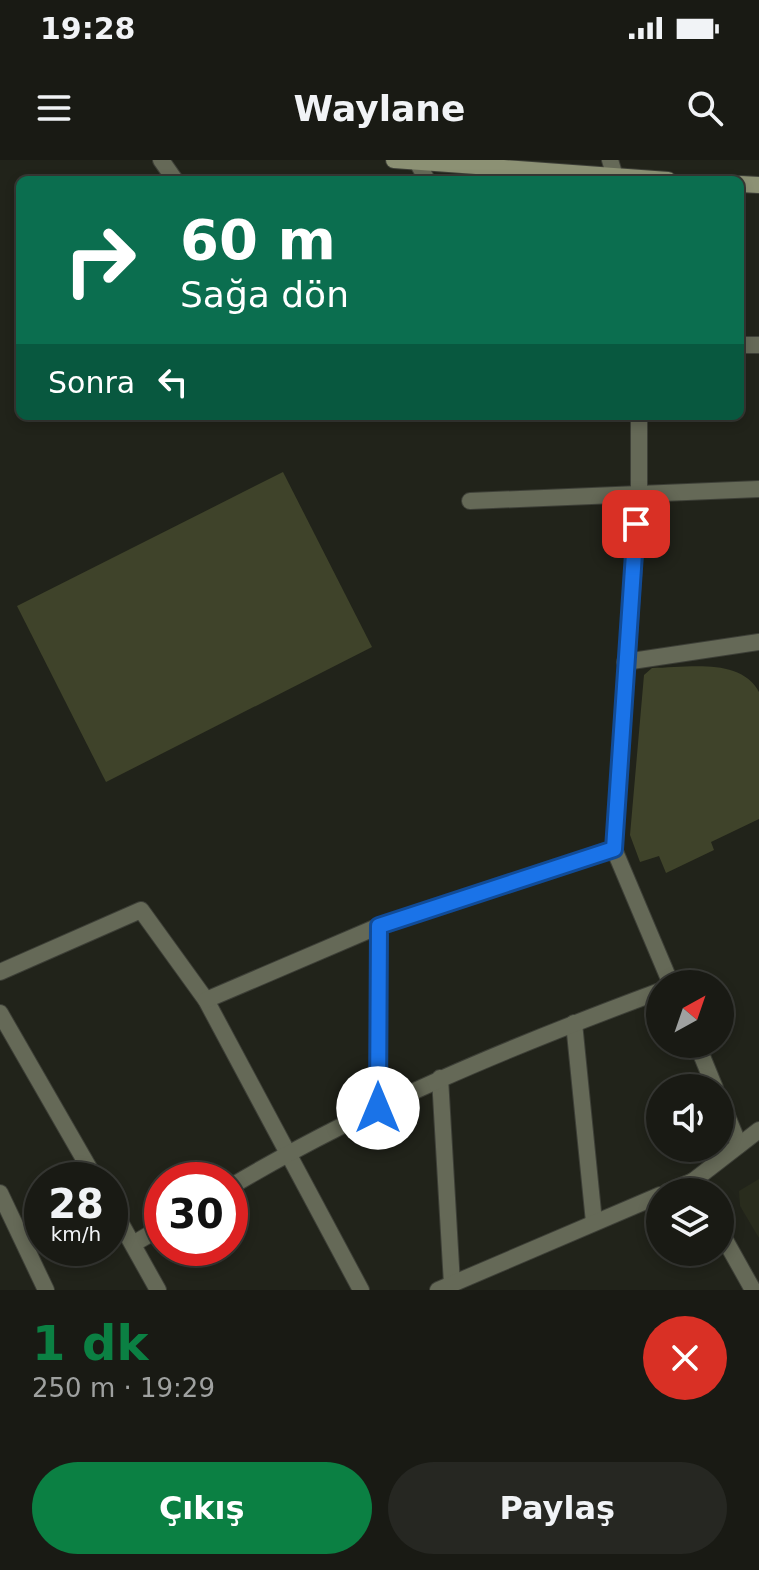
<!DOCTYPE html>
<html lang="tr">
<head>
<meta charset="utf-8">
<style>
	:root { --surface:#191a14; --page:#262722; --text:#f1f3f6; --muted:#9fa1a0; --line:#373834; --accent:#0b8043 }
	body { margin:0; font-family:"DejaVu Sans",sans-serif; background:var(--page); color:var(--text); height:100vh; display:flex; flex-direction:column; font-size:30px; white-space:nowrap }
	* { box-sizing:border-box; margin:0 }
	p { font-size:26px; color:var(--muted) }
	.icon { flex:none; width:44px; height:44px; fill:none; stroke:currentColor; stroke-width:2; stroke-linecap:round; stroke-linejoin:round }
	.map { position:relative; height:1130px; overflow:hidden }
	.side { display:flex; flex-direction:column; background:var(--surface); flex:1 }
	.side>* { flex:none }
	.guide { position:absolute; left:16px; top:16px; width:728px; height:244px; border-radius:12px; box-shadow:0 4px 12px #0003,0 0 0 2px var(--line); background:#0b6e4f; color:#fff; overflow:hidden }
	.needle { width:52px; rotate:40deg }
	.fabs { position:absolute; left:646px; top:810px; display:grid; gap:16px }
	.fabs a { display:grid; place-items:center; width:88px; height:88px; border-radius:50%; background:var(--surface); box-shadow:0 4px 12px #0003,0 0 0 2px var(--line); font-size:40px }
	.speed { position:absolute; left:24px; top:1002px; display:flex; gap:16px; font-size:40px; font-weight:700; text-align:center }
	.speed>* { display:grid; place-content:center; width:104px; height:104px; border-radius:50%; background:var(--surface); box-shadow:0 4px 12px #0003,0 0 0 2px var(--line); line-height:1 }
	.speed small { font-size:20px; font-weight:400 }
	.speed .limit { border:12px solid #d22; background:#fff; color:#111 }
	.pin { position:absolute; display:grid; place-items:center; width:68px; height:68px; color:#fff; margin:-34px; border-radius:16px; box-shadow:0 4px 12px #0006 }
	.me { position:absolute; width:88px; margin:-44px; rotate:0deg; stroke-linejoin:round; filter:drop-shadow(0 0 6px #0008) }
	.turn { display:flex; align-items:center; gap:28px; height:168px; padding:0 32px; font-size:36px }
	.turn .icon { width:104px; height:104px; stroke-width:2.5 }
	.turn b { display:block; font-size:56px; line-height:68px }
	.then { display:flex; align-items:center; height:76px; padding:0 32px; background:#0003; gap:16px; font-size:30px }
	.round { display:grid; place-items:center; flex:none; width:84px; height:84px; border-radius:42px; background:var(--page) }
	.summary { display:flex; align-items:center; justify-content:space-between; height:136px; padding:0 32px }
	h1 { font-size:48px; font-weight:600; line-height:60px; color:var(--accent) }
	.cta { display:flex; gap:16px; margin-top:auto; padding:16px 32px }
	.cta a { flex:1; height:92px; border-radius:48px; background:var(--accent); color:#fff; font-size:32px; font-weight:600; line-height:92px; text-align:center }
	.cta a+a { background:var(--page); color:var(--text) }
	.status { display:flex; justify-content:space-between; align-items:center; height:56px; padding:0 40px; background:var(--surface); direction:ltr }
	.status svg { height:22px; fill:currentColor }
	header { display:flex; justify-content:space-between; align-items:center; height:104px; padding:0 32px; background:var(--surface); font-size:36px; font-weight:600 }
	.map>svg:first-child { display:block }
	.built { fill:#292c1d }
	.green { fill:#3f432a }
	.lines { fill:none; stroke-linecap:round; stroke-linejoin:round }
	.minor-casing { stroke:#3d3f37; stroke-width:18 }
	.tertiary-casing { stroke:#3d3f37; stroke-width:18 }
	.secondary-casing { stroke:#3d3f37; stroke-width:18 }
	.minor { stroke:#656957; stroke-width:16 }
	.tertiary { stroke:#656957; stroke-width:16 }
	.secondary { stroke:#8c9174; stroke-width:16 }
	.route-casing { stroke:#114b97; stroke-width:20 }
	.route { stroke:#1a73e8; stroke-width:14 }
</style>
</head>
<body>
<div class="status"><b>19:28</b><svg viewBox="0 0 49 12"><path d="M0 12V9h3v3zM5 12V6h3v6zM10 12V3h3v9zM15 12V0h3v12zM26 1h20v11H26zM47 4h2v5h-2z"/></svg></div>
<header><svg class="icon" aria-label="menu" viewBox="0 0 24 24"><path d="M4 6h16M4 12h16M4 18h16"/></svg>Waylane<svg class="icon" aria-label="search" viewBox="0 0 24 24"><circle cx="10" cy="10" r="6"/><path d="M15 15l6 6"/></svg></header>
<div class="map">
<svg width="759" height="1130" viewBox="0 0 759 1130">
	<rect width="100%" height="100%" fill="#21231a"/>
	<!-- built -->
	<path class="built" d="M759,1019V1078L740,1046L739,1031Z"/>
	<!-- green -->
	<g class="green">
		<path d="M283,312L372,487L106,622L17,446Z"/>
		<path d="M652,508C687,508 740,497 759,532V659L711,682L714,690L666,713L659,696L640,702L630,675L644,515Z"/>
	</g>
	<g class="lines">
		<!-- minor casing -->
		<g class="minor-casing">
			<g id="minor">
				<path d="M161,0L175,20"/>
				<path d="M416,0L427,20"/>
				<path d="M610,0L616,20"/>
				<path d="M740,185H759"/>
				<path d="M639,256V332L614,689L671,824"/>
				<path d="M470,341L759,329"/>
				<path d="M625,502L759,482"/>
				<path d="M0,812L141,750L206,840L361,1130"/>
				<path d="M206,840L379,766L614,689"/>
				<path d="M574,863L594,1062"/>
				<path d="M697,884L715,928"/>
				<path d="M440,918L452,1124"/>
				<path d="M720,939L739,985"/>
				<path d="M378,948L379,766"/>
				<path d="M693,1021L699,1032"/>
				<path d="M230,1027C366,946 512,886 660,831"/>
				<path d="M0,1033L46,1130"/>
				<path d="M720,1071L753,1130"/>
				<path d="M133,1084L162,1067"/>
			</g>
		</g>
		<!-- tertiary casing -->
		<g class="tertiary-casing">
			<g id="tertiary">
				<path d="M0,853L96,1020"/>
				<path d="M667,1032L693,1021L759,970"/>
				<path d="M110,1044L158,1130"/>
				<path d="M438,1130L660,1035"/>
			</g>
		</g>
		<!-- secondary casing -->
		<g class="secondary-casing">
			<g id="secondary">
				<path d="M394,0L668,20"/>
				<path d="M740,24L759,25"/>
			</g>
		</g>
		<!-- minor -->
		<use href="#minor" class="minor"/>
		<!-- tertiary -->
		<use href="#tertiary" class="tertiary"/>
		<!-- secondary -->
		<use href="#secondary" class="secondary"/>
	</g>
	<g class="lines">
		<!-- route casing -->
		<g class="route-casing">
			<path id="route" d="M378,948L379,766L614,689L636,364"/>
		</g>
		<!-- route -->
		<use href="#route" class="route"/>
	</g>
</svg>
<div class="fabs">
<a><svg class="needle" viewBox="-14 -14 28 28"><path d="M0-13l5 13h-10z" fill="#e53935"/><path d="M0 13l5-13h-10z" fill="#9fa1a0"/></svg></a>
<a><svg class="icon" aria-label="sound" viewBox="0 0 24 24"><path d="M4 9h4l5-4v14l-5-4H4zM17 9q2 3 0 6"/></svg></a>
<a><svg class="icon" aria-label="layers" viewBox="0 0 24 24"><path d="M12 4l9 5-9 5-9-5zM3 14l9 5 9-5"/></svg></a>
</div>
<div class="speed"><div>28<small>km/h</small></div><div class="limit">30</div></div>
<div class="pin" style="left:636px;top:364px;background:#d93025"><svg class="icon" aria-label="arrive" viewBox="0 0 24 24"><path d="M6 21V4h12l-3 4 3 4H6"/></svg></div>
<svg class="me" style="left:378px;top:948px" viewBox="-20 -20 40 40"><circle r="19" fill="#fff"/><path d="M0-13L10 11 0 6-10 11z" fill="#1a73e8"/></svg>
<div class="guide">
<div class="turn"><svg class="icon" aria-label="right" viewBox="0 0 24 24"><path d="M7 20v-9h11M14 6l5 5-5 5"/></svg><div><b>60 m</b>Sağa dön</div></div>
<div class="then">Sonra<svg class="icon" aria-label="left" viewBox="0 0 24 24"><path d="M17 20v-9H6M10 6l-5 5 5 5"/></svg></div>
</div>
</div>
<section class="side">
<div class="summary"><div><h1>1 dk</h1><p>250 m · 19:29</p></div><a class="round" style="background:#d93025;color:#fff"><svg class="icon" aria-label="close" viewBox="0 0 24 24"><path d="M6 6l12 12M18 6L6 18"/></svg></a></div>
<div class="cta"><a>Çıkış</a><a>Paylaş</a></div>
</section>
</body>
</html>
